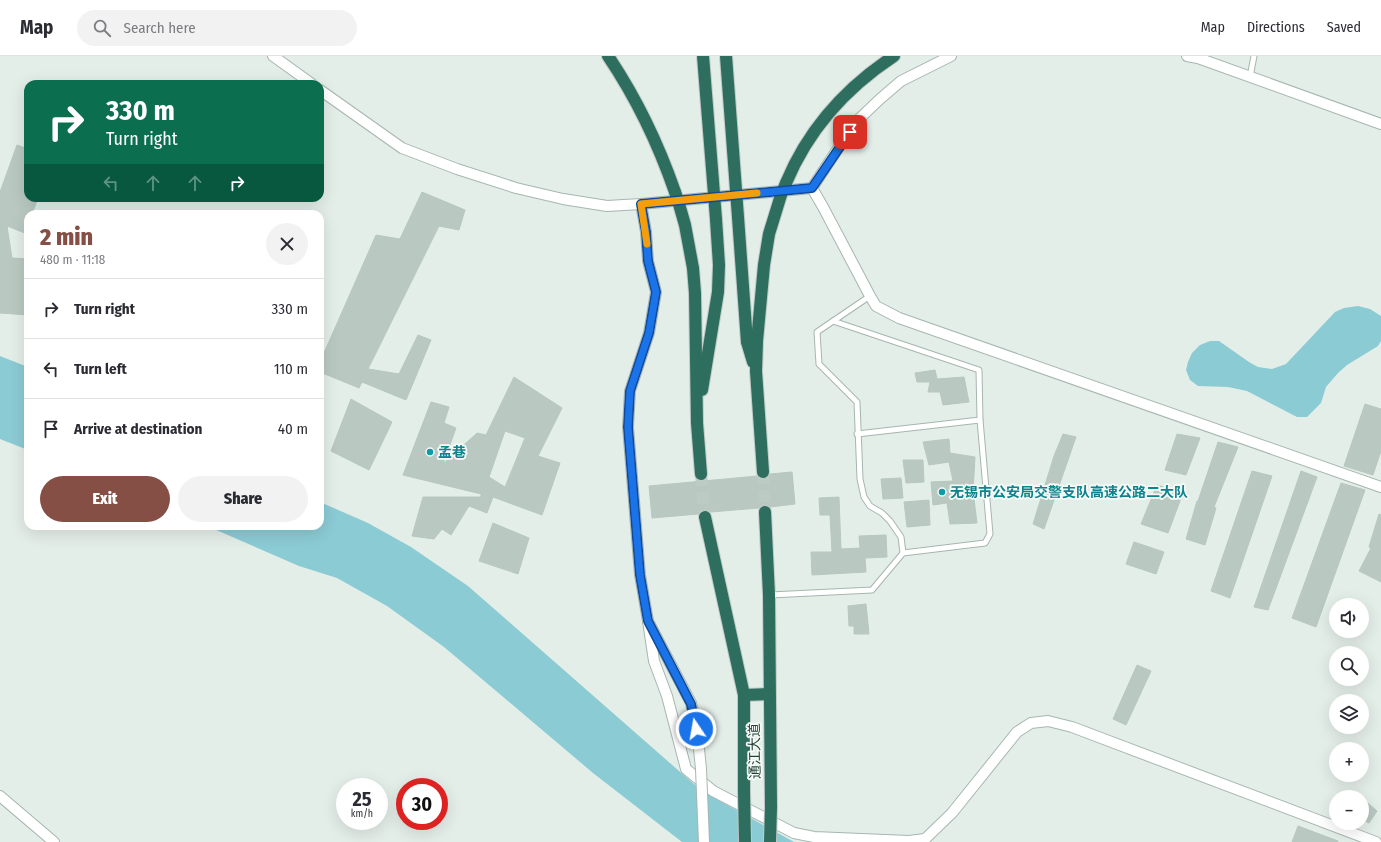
<!DOCTYPE html>
<html lang="en">
<head>
<meta charset="utf-8">
<style>
	:root { --surface:#fff; --page:#f2f2f3; --text:#2b2b33; --muted:#7c7c81; --line:#e1e1e2; --accent:#864f45 }
	body { margin:0; font-family:"Fira Sans Condensed","Noto Sans SC",sans-serif; background:var(--page); color:var(--text); height:100vh; display:flex; flex-direction:column; font-size:15px; white-space:nowrap }
	* { box-sizing:border-box; margin:0 }
	p { font-size:13px; color:var(--muted) }
	.icon { flex:none; width:22px; height:22px; fill:none; stroke:currentColor; stroke-width:2; stroke-linecap:round; stroke-linejoin:round }
	.map { position:relative; flex:1; overflow:hidden }
	.panel { position:absolute; left:24px; top:154px; width:300px; height:320px; display:flex; flex-direction:column; background:var(--surface); border-radius:12px; box-shadow:0 4px 16px #0002 }
	.panel>* { flex:none }
	.hud { position:absolute; left:24px; top:24px; width:300px; height:122px; border-radius:12px; box-shadow:0 4px 16px #0002; background:#0b6e4f; color:#fff; overflow:hidden }
	.fabs { position:absolute; left:1329px; top:542px; display:grid; gap:8px }
	.fabs a { display:grid; place-items:center; width:40px; height:40px; border-radius:50%; background:var(--surface); box-shadow:0 4px 16px #0002; font-size:20px }
	.speed { position:absolute; left:336px; top:722px; display:flex; gap:8px; font-size:20px; font-weight:700; text-align:center }
	.speed>* { display:grid; place-content:center; width:52px; height:52px; border-radius:50%; background:var(--surface); box-shadow:0 4px 16px #0002; line-height:1 }
	.speed small { font-size:10px; font-weight:400 }
	.speed .limit { border:6px solid #d22; background:#fff; color:#111 }
	.pin { position:absolute; display:grid; place-items:center; width:34px; height:34px; color:#fff; margin:-17px; border-radius:8px; box-shadow:0 2px 6px #0006 }
	.me { position:absolute; width:44px; margin:-22px; rotate:348deg; stroke-linejoin:round; filter:drop-shadow(0 0 3px #0008) }
	.turn { display:flex; align-items:center; gap:14px; height:84px; padding:0 16px; font-size:18px }
	.turn .icon { width:52px; height:52px; stroke-width:2.5 }
	.turn b { display:block; font-size:28px; line-height:34px }
	.lanes { display:flex; align-items:center; height:38px; padding:0 16px; background:#0003; justify-content:center; gap:20px; direction:ltr }
	.lanes .off { opacity:.35 }
	.round { display:grid; place-items:center; flex:none; width:42px; height:42px; border-radius:21px; background:var(--page) }
	.headline { display:flex; align-items:center; justify-content:space-between; height:68px; padding:0 16px }
	h1 { font-size:24px; font-weight:800; line-height:30px; color:var(--accent) }
	.button { display:flex; gap:8px; margin-top:auto; padding:8px 16px }
	.button a { flex:1; height:46px; border-radius:24px; background:var(--accent); color:#fff; font-size:16px; font-weight:800; line-height:46px; text-align:center }
	.button a+a { background:var(--page); color:var(--text) }
	ul { padding:0; list-style:none }
	li { display:flex; align-items:center; gap:12px; height:60px; padding:0 16px; border-top:1px solid var(--line) }
	li div { flex:1 }
	li b { display:block; font-size:15px }
	li em { font-style:normal }
	header { display:flex; align-items:center; gap:24px; box-sizing:border-box; height:56px; padding:0 20px; background:var(--surface); border-bottom:1px solid var(--line) }
	header strong { font-size:19px }
	nav { display:flex; gap:22px; margin-inline-start:auto; font-size:14px }
	.search { width:280px; height:36px; background:var(--page); display:flex; align-items:center; gap:10px; box-sizing:border-box; padding:0 14px; border-radius:22px; color:var(--muted); font-size:15px }
	.map>svg:first-child { display:block }
	.water { fill:#8bcbd4 }
	.building { fill:#b9c9c2; stroke:#b6c8c0; fill-rule:evenodd }
	.lines { fill:none; stroke-linecap:round; stroke-linejoin:round }
	.highway-tunnel { stroke:#bdcbc5; stroke-width:12; stroke-dasharray:12 6; stroke-linecap:butt }
	.lane-casing { stroke:#a6b6b0; stroke-width:7 }
	.street-casing { stroke:#a6b6b0; stroke-width:12 }
	.highway-casing { stroke:#c1cac7; stroke-width:14 }
	.lane { stroke:#fff; stroke-width:5 }
	.street { stroke:#fff; stroke-width:10 }
	.highway { stroke:#2e6e5e; stroke-width:12 }
	.street-bridge-casing { stroke:#a6b6b0; stroke-width:12; stroke-linecap:butt }
	.highway-bridge-casing { stroke:#c1cac7; stroke-width:14; stroke-linecap:butt }
	.street-bridge { stroke:#fff; stroke-width:10 }
	.highway-bridge { stroke:#2e6e5e; stroke-width:12 }
	.route-casing { stroke:#114b97; stroke-width:10 }
	.route { stroke:#1a73e8; stroke-width:7 }
	.slow { stroke:#f59e0b; stroke-width:7 }
	.culture-dot { fill:#0f9aa8; stroke:#f5faf7; stroke-width:1.5 }
	.labels { text-anchor:middle; dominant-baseline:central; stroke-width:3.5; stroke-linejoin:round; paint-order:stroke }
	.culture-label { font-size:14px; font-weight:bold; fill:#0d838f; stroke:#f5faf7; text-anchor:start }
	.street-label { font-size:14px; fill:#234037; stroke:#f5faf7 }
</style>
</head>
<body>
<header>
<strong>Map</strong>
<div class="search"><svg class="icon" aria-label="search" viewBox="0 0 24 24"><circle cx="10" cy="10" r="6"/><path d="M15 15l6 6"/></svg>Search here</div>
<nav><a>Map</a><a>Directions</a><a>Saved</a></nav>
</header>
<div class="map">
<svg width="1381" height="786" viewBox="0 0 1381 786">
	<rect width="100%" height="100%" fill="#e4eee9"/>
	<!-- water -->
	<g class="water">
		<path d="M1358,250L1370,253L1381,260V285L1378,290L1347,309L1338,317L1326,331L1321,347L1307,361H1297L1247,335L1228,331L1198,330L1190,324L1186,314L1188,306L1192,297L1200,289L1210,285H1219L1249,306L1258,311L1272,313L1286,308L1335,256L1344,252Z"/>
		<path d="M0,300L28,311V394L0,383Z"/>
		<path d="M320,446L368,467L411,491L468,530L695,729L718,744L794,786H682L593,717L444,591L387,550L337,522L299,510L207,470H320Z"/>
	</g>
	<!-- building -->
	<g class="building">
		<path d="M17,89L28,93V142H38L32,158H28V170L25,177L7,170L12,202L28,203V259L0,257V136Z"/>
		<path d="M422,136L465,154L459,174L439,170L368,313L399,318L418,279L431,284L406,344L362,326L359,332L320,316V306L376,179L400,183Z"/>
		<path d="M935,314L937,323L964,321L969,346L943,349L940,336H928L930,326H917L915,317Z"/>
		<path d="M514,321L562,352L538,400L560,407L542,459L493,441L487,457L469,450L451,479L442,473L434,483L412,480L423,441H481V438L403,419L431,346L449,351L444,367L456,372L443,408L477,377L486,379ZM505,375L525,382L505,431L489,421Z"/>
		<path d="M351,343L392,366L369,414L331,395Z"/>
		<path d="M1365,348L1381,353V395L1373,419L1344,410Z"/>
		<path d="M1063,378L1076,381L1044,473L1033,468L1054,400Z"/>
		<path d="M1177,378L1200,382L1186,419L1165,414Z"/>
		<path d="M949,383L950,397L975,401L973,435L977,467L950,468L947,447L933,449L931,426L953,425L949,406L929,409L923,386Z"/>
		<path d="M1218,386L1238,391L1214,451L1216,452L1205,489L1186,483L1197,445H1198Z"/>
		<path d="M903,404H923L924,426L906,427Z"/>
		<path d="M1252,415L1272,420L1230,542L1211,535Z"/>
		<path d="M1301,415L1317,421L1268,554L1254,551Z"/>
		<path d="M792,416L795,448L770,451L764,449L759,452L711,456L708,454H704L698,458L652,462L649,430L757,420L759,423H764L767,422L770,418Z"/>
		<path d="M901,422L903,442L883,443L881,423Z"/>
		<path d="M1341,427L1365,434L1316,571L1292,562Z"/>
		<path d="M1157,429L1183,437L1168,477L1141,468Z"/>
		<path d="M839,441L841,493L860,492L859,480L886,479L887,501L865,502L866,516L812,519L811,496H832L830,459H820L819,442Z"/>
		<path d="M929,444L930,469L907,471L904,446Z"/>
		<path d="M1379,458L1381,459V526L1359,515L1371,492L1369,491Z"/>
		<path d="M493,467L529,482L518,518L479,505Z"/>
		<path d="M1134,486L1164,496L1156,518L1126,508Z"/>
		<path d="M866,548L869,578H854V570H849L848,550Z"/>
		<path d="M1137,609L1151,615L1126,669L1113,663Z"/>
		<path d="M1362,742L1377,755L1369,767L1362,763Z"/>
		<path d="M1298,770L1338,785V786H1292Z"/>
	</g>
	<g class="lines">
		<!-- highway-tunnel -->
		<g class="highway-tunnel">
			<path d="M763,416L765,456"/>
			<path d="M701,418L705,461"/>
		</g>
		<!-- lane casing -->
		<g class="lane-casing">
			<g id="lane">
				<path d="M1250,21L1254,0"/>
				<path d="M870,240L817,276L819,308L857,346L860,423L864,441L870,450L882,457L890,465L901,481L903,497"/>
				<path d="M833,265L979,314L980,364L857,378"/>
				<path d="M770,539L872,534L903,497L985,487L990,478L980,364"/>
			</g>
		</g>
		<!-- street casing -->
		<g class="street-casing">
			<g id="street">
				<path d="M273,0L312,28"/>
				<path d="M951,0L901,25L880,43L859,63L841,88L812,132L823,151L870,240L876,250L899,262L1381,431"/>
				<path d="M1187,0L1198,2L1381,68"/>
				<path d="M320,34L402,92L457,113L516,132L563,143L607,150L641,148L812,132"/>
				<path d="M641,148L646,176L648,205L656,236L649,277L630,335L628,371L640,519L648,565L691,647L697,673L701,713"/>
				<path d="M648,565L654,605L667,640L686,713L713,735L794,777L814,781L909,785L925,783L952,757L1017,676L1031,667L1048,665L1072,671L1376,786"/>
				<path d="M0,740L54,786"/>
			</g>
		</g>
		<!-- highway casing -->
		<g class="highway-casing">
			<g id="highway">
				<path d="M608,0C637,43 658,87 675,136"/>
				<path d="M786,127C808,74 847,31 894,0"/>
				<path d="M679,148L685,169L693,212L695,237L697,367L701,418"/>
				<path d="M738,161L747,286L753,306"/>
				<path d="M702,334L718,236L719,209L716,163"/>
				<path d="M763,416L756,315L757,285L764,209L769,178L781,139"/>
				<path d="M765,456L769,539L771,751"/>
				<path d="M705,461L744,639V735"/>
				<path d="M744,639L769,638"/>
			</g>
		</g>
		<!-- lane -->
		<use href="#lane" class="lane"/>
		<!-- street -->
		<use href="#street" class="street"/>
		<!-- highway -->
		<use href="#highway" class="highway"/>
		<!-- street-bridge casing -->
		<g class="street-bridge-casing">
			<path id="street-bridge" d="M701,713L704,786"/>
		</g>
		<!-- highway-bridge casing -->
		<g class="highway-bridge-casing">
			<g id="highway-bridge">
				<path d="M703,0L716,163"/>
				<path d="M726,0L738,161"/>
				<path d="M675,136L679,148"/>
				<path d="M781,139L786,127"/>
				<path d="M744,735L745,786"/>
				<path d="M770,786L771,751"/>
			</g>
		</g>
		<!-- street-bridge -->
		<use href="#street-bridge" class="street-bridge"/>
		<!-- highway-bridge -->
		<use href="#highway-bridge" class="highway-bridge"/>
	</g>
	<g class="lines">
		<!-- route casing -->
		<g class="route-casing">
			<path id="route" d="M696,673L691,648L648,565L640,519L628,371L630,335L649,277L656,236L648,205L646,176L641,148L812,132L850,76"/>
		</g>
		<!-- route -->
		<use href="#route" class="route"/>
		<!-- slow -->
		<path class="slow" d="M647,188L641,148L757,137"/>
	</g>
	<!-- markers -->
	<g class="culture-dot">
		<circle cx="430" cy="396" r="4"/>
		<circle cx="942" cy="436" r="4"/>
	</g>
	<g class="labels">
		<!-- culture labels -->
		<g class="culture-label">
			<text x="438" y="396">孟巷</text>
			<text x="950" y="436">无锡市公安局交警支队高速公路二大队</text>
		</g>
		<!-- street labels -->
		<g class="street-label">
			<text transform="translate(755 695) rotate(-91)">通江大道</text>
		</g>
	</g>
</svg>
<div class="fabs">
<a><svg class="icon" aria-label="sound" viewBox="0 0 24 24"><path d="M4 9h4l5-4v14l-5-4H4zM17 9q2 3 0 6"/></svg></a>
<a><svg class="icon" aria-label="search" viewBox="0 0 24 24"><circle cx="10" cy="10" r="6"/><path d="M15 15l6 6"/></svg></a>
<a><svg class="icon" aria-label="layers" viewBox="0 0 24 24"><path d="M12 4l9 5-9 5-9-5zM3 14l9 5 9-5"/></svg></a>
<a>+</a>
<a>−</a>
</div>
<div class="speed"><div>25<small>km/h</small></div><div class="limit">30</div></div>
<div class="pin" style="left:850px;top:76px;background:#d93025"><svg class="icon" aria-label="arrive" viewBox="0 0 24 24"><path d="M6 21V4h12l-3 4 3 4H6"/></svg></div>
<svg class="me" style="left:696px;top:673px" viewBox="-20 -20 40 40"><circle r="17" fill="#1a73e8" stroke="#fff" stroke-width="3"/><path d="M0-11L8 9 0 5-8 9z" fill="#fff"/></svg>
<div class="hud">
<div class="turn"><svg class="icon" aria-label="right" viewBox="0 0 24 24"><path d="M7 20v-9h11M14 6l5 5-5 5"/></svg><div><b>330 m</b>Turn right</div></div>
<div class="lanes"><svg class="icon off" aria-label="left" viewBox="0 0 24 24"><path d="M17 20v-9H6M10 6l-5 5 5 5"/></svg><svg class="icon off" aria-label="ahead" viewBox="0 0 24 24"><path d="M12 20V5M6 11l6-6 6 6"/></svg><svg class="icon off" aria-label="ahead" viewBox="0 0 24 24"><path d="M12 20V5M6 11l6-6 6 6"/></svg><svg class="icon" aria-label="right" viewBox="0 0 24 24"><path d="M7 20v-9h11M14 6l5 5-5 5"/></svg></div>
</div>
<section class="panel">
<div class="headline"><div><h1>2 min</h1><p>480 m · 11:18</p></div><a class="round"><svg class="icon" aria-label="close" viewBox="0 0 24 24"><path d="M6 6l12 12M18 6L6 18"/></svg></a></div>
<ul>
<li><svg class="icon" aria-label="right" viewBox="0 0 24 24"><path d="M7 20v-9h11M14 6l5 5-5 5"/></svg><div><b>Turn right</b></div><em>330 m</em></li>
<li><svg class="icon" aria-label="left" viewBox="0 0 24 24"><path d="M17 20v-9H6M10 6l-5 5 5 5"/></svg><div><b>Turn left</b></div><em>110 m</em></li>
<li><svg class="icon" aria-label="arrive" viewBox="0 0 24 24"><path d="M6 21V4h12l-3 4 3 4H6"/></svg><div><b>Arrive at destination</b></div><em>40 m</em></li>
</ul>
<div class="button"><a>Exit</a><a>Share</a></div>
</section>
</div>
</body>
</html>
